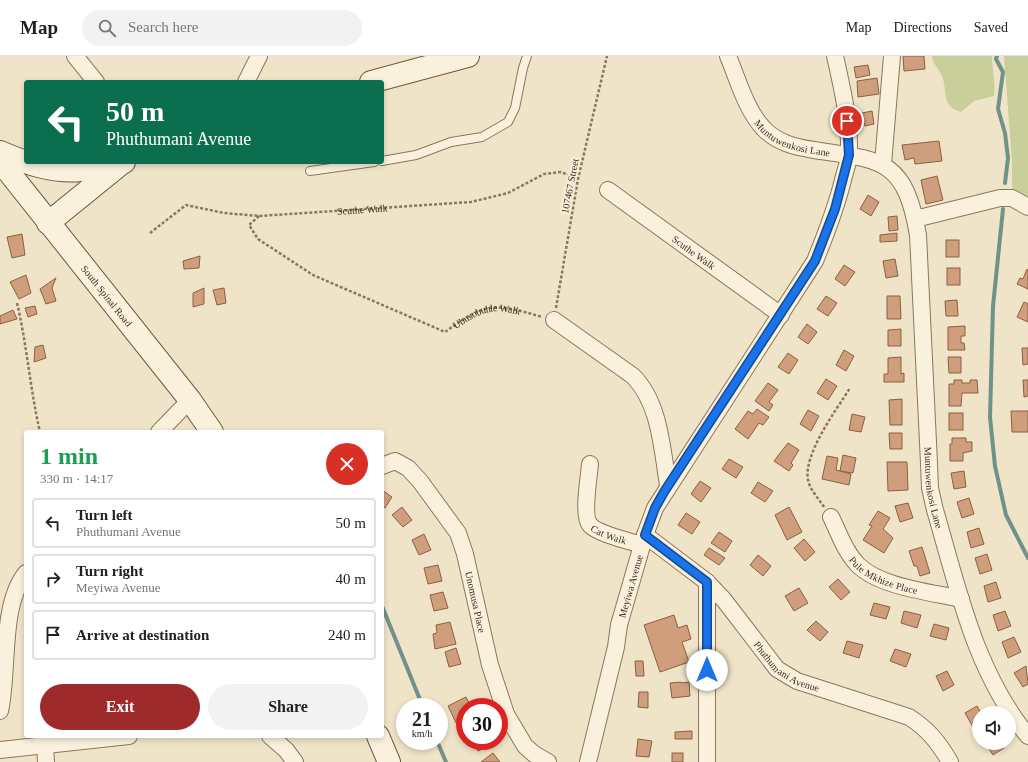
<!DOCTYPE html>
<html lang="en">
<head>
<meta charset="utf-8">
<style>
	:root { --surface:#fff; --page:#f2f2f2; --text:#202124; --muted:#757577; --line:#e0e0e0; --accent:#9e2a2b }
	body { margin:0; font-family:Georgia,serif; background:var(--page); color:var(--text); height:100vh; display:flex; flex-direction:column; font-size:15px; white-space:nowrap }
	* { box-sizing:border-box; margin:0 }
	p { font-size:13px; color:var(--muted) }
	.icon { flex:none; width:22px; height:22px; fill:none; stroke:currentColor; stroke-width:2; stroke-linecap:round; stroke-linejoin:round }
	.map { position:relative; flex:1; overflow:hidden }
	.panel { position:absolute; left:24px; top:374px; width:360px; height:308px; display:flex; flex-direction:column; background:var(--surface); border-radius:4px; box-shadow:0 2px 6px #0003 }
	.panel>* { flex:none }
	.banner { position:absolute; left:24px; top:24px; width:360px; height:84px; border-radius:4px; box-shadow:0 2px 6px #0003; background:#0b6e4f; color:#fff; overflow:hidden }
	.fabs { position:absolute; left:972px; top:650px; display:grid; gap:8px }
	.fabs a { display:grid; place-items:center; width:44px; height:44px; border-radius:50%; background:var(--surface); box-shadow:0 2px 6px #0003; font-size:20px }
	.speed { position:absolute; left:396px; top:642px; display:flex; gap:8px; font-size:20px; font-weight:700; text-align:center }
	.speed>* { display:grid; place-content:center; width:52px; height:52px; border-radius:50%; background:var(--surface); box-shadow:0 2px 6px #0003; line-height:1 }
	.speed small { font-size:10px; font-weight:400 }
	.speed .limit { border:6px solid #d22; background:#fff; color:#111 }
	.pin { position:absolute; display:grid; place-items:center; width:34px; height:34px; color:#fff; margin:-17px; border:2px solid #fff; border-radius:50%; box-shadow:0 1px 4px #0007 }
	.me { position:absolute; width:44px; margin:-22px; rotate:0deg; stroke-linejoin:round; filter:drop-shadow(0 0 3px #0008) }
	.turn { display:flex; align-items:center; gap:14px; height:84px; padding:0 16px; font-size:18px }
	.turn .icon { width:52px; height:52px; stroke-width:2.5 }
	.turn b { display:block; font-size:28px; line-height:34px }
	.round { display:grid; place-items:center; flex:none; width:42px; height:42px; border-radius:21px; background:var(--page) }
	.overview { display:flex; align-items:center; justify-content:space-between; height:68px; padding:0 16px }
	h1 { font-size:24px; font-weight:800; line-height:30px; color:#1e9e55 }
	.action { display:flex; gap:8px; margin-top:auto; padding:8px 16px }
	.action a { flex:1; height:46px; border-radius:24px; background:var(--accent); color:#fff; font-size:16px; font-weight:800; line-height:46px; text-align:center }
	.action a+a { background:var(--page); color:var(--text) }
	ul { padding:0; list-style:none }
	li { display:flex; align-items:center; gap:12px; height:50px; margin:0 8px 6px; padding:0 8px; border:2px solid var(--line); border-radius:4px }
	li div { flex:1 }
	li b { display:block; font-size:15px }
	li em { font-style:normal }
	header { display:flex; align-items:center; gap:24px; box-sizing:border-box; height:56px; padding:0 20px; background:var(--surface); border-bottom:1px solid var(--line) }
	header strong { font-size:19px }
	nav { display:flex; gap:22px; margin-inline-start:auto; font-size:14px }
	.search { width:280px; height:36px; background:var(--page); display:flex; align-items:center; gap:10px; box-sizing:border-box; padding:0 14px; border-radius:22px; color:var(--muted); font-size:15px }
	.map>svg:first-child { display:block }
	.green { fill:#c9cf9b }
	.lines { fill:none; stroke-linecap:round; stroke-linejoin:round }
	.stream { stroke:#6f938a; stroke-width:4 }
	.building { fill:#cf9f7d; stroke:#8d5f41 }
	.lane-casing { stroke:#8d765c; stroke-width:10 }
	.street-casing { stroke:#8d765c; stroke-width:18 }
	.secondary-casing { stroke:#6f573f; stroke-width:24 }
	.path { stroke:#8d765c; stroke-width:2.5; stroke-dasharray:3 2; stroke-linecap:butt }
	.lane { stroke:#faf1dc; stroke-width:8 }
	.street { stroke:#faf1dc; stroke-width:16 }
	.secondary { stroke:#faf1dc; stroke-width:22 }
	.route-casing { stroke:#114b97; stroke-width:10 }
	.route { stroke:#1a73e8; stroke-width:7 }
	.labels { text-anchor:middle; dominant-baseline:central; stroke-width:4; stroke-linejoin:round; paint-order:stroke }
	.street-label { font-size:10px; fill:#3d2e20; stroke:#f7eed8 }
</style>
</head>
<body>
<header>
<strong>Map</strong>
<div class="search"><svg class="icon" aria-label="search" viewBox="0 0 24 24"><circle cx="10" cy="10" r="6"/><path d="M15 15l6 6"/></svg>Search here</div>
<nav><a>Map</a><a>Directions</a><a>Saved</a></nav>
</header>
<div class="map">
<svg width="1028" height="706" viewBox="0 0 1028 706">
	<rect width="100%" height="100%" fill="#f0e4c8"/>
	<!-- green -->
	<g class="green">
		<path d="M932,0H992C992,14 996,26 994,40L974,45L961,56C940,50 948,35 942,20C939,13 932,7 932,0Z"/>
		<path d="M1004,0H1028V145L1012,135V106Z"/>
	</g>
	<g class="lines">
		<!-- stream -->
		<g class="stream">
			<path d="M997,0L996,3L1003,16L998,53L1005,77L1008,102L1005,127"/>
			<path d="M1003,153L993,250L990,361L995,410L1006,459L1028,502"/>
			<path d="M382,550L423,651"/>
			<path d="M437,685L446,706"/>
		</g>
	</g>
	<!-- building -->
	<g class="building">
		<path d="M903,0H924L925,13L904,15Z"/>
		<path d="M868,9L870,19L856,22L854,11Z"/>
		<path d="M877,22L879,38L858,41L857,25Z"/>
		<path d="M872,55L874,68L865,70L864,67L859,68L857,58Z"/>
		<path d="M939,85L942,105L915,108L914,102L905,104L902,89Z"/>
		<path d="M937,120L943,144L926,148L921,124Z"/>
		<path d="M868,139L879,146L871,160L860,153Z"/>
		<path d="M897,160L898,174L889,175L888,161Z"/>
		<path d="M897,177V185L880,186V179Z"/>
		<path d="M22,178L25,199L12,202L7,181Z"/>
		<rect x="946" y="184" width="13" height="17"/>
		<path d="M200,200L199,212L184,213L183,205Z"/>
		<path d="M895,203L898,220L886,222L883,205Z"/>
		<path d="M844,209L855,216L845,230L835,223Z"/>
		<rect x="947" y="212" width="13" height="17"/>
		<path d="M1027,213L1028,214V233L1017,228L1020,222L1023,223Z"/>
		<path d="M26,219L31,237L19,243L10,226Z"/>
		<path d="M56,222L52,232L56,245L46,248L40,233Z"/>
		<path d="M204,232V248L193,251V237Z"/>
		<path d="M224,232L226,247L217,249L213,234Z"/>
		<path d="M826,240L837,247L828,260L817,253Z"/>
		<path d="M887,240H900L901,263H887Z"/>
		<path d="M957,244L958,260H946L945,245Z"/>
		<path d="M1024,246L1028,248V266L1017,261Z"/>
		<path d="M35,250L37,258L28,261L25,252Z"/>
		<path d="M13,254L17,263L0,268V260Z"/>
		<path d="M807,268L817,276L808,288L798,281Z"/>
		<path d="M965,270V280H961V287H964L965,294H948V271Z"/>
		<path d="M901,273V290H888V274Z"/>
		<path d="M43,289L46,302L34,306L35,291Z"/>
		<path d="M1022,292H1028V308L1023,309Z"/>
		<path d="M844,294L854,300L846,315L836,309Z"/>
		<path d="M788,297L798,304L789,318L778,311Z"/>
		<path d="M901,301V318L904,317V326H884V318H888V302Z"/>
		<path d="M948,301H961V317H949Z"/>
		<path d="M826,323L837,330L828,344L817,337Z"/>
		<path d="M954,324H962V327H970V324H977L978,337H962L961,350H949V328H954Z"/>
		<path d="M1023,324H1028V340L1024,341Z"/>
		<path d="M768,327L778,334L769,346L773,349L769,355L755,345Z"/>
		<path d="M902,343V369H890L889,344Z"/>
		<path d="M757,353L769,361L763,369L759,367L748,383L735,373L748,355L753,358Z"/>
		<path d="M808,354L819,360L811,375L800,368Z"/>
		<path d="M1011,355H1028V376H1012Z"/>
		<rect x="949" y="357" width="14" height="17"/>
		<path d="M852,358L865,361L861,376L849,374Z"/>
		<path d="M889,377H902V393H890Z"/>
		<path d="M952,382H966V386H972V395L963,397V405H950V388H952Z"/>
		<path d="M788,387L799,394L791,407L793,409L789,415L774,405Z"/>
		<path d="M843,399L856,402L853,417L840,415Z"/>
		<path d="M827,400L838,402L836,414L851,418L849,429L822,423Z"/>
		<path d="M729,403L743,411L736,422L722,413Z"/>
		<path d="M887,406H907L908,434L888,435Z"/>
		<path d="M964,415L966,431L954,433L951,417Z"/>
		<path d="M700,425L711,432L701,446L691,438Z"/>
		<path d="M758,426L773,435L765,446L751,437Z"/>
		<path d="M382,434L392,441L385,452L382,450Z"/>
		<path d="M969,442L974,458L962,462L957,446Z"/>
		<path d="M908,447L913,462L900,466L895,450Z"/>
		<path d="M402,451L412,464L403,471L392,459Z"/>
		<path d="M789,451L802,476L787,484L775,459Z"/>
		<path d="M878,455L890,462L883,473L893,482L884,497L863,484L872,470L869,469Z"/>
		<path d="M686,457L700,466L692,478L678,469Z"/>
		<path d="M979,472L984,488L971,492L967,476Z"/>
		<path d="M719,476L732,485L725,496L711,487Z"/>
		<path d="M424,478L431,494L419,499L412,484Z"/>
		<path d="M804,483L815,496L805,505L794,492Z"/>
		<path d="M922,491L930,517L920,520L917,510H914L909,495Z"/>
		<path d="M709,492L725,502L719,509L704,499Z"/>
		<path d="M987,498L992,514L980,518L975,502Z"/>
		<path d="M758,499L771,510L763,520L750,509Z"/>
		<path d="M438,509L442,525L428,528L424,512Z"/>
		<path d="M838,523L850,536L841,544L829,531Z"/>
		<path d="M996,526L1001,542L988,546L984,530Z"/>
		<path d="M799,532L808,547L794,555L785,540Z"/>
		<path d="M443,536L448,552L434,555L430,539Z"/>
		<path d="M874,547L890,551L886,563L870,559Z"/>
		<path d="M904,555L921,559L917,572L901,567Z"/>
		<path d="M1005,555L1011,570L998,575L993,559Z"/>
		<path d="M674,559L678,572L687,569L691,583L682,586L689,606L660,616L644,569Z"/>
		<path d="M816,565L828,576L820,585L807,574Z"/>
		<path d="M450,566L456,588L435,593L433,578L437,577L436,569Z"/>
		<path d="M934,568L949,572L946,584L930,580Z"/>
		<path d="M1014,581L1021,596L1008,602L1002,586Z"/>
		<path d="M847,585L863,589L859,602L843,597Z"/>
		<path d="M456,592L461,608L449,611L445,596Z"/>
		<path d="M895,593L911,598L906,611L890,605Z"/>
		<path d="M635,605H643L644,620H636Z"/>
		<path d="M1026,610L1028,628L1023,631L1014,617Z"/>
		<path d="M947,615L954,629L943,635L936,620Z"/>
		<path d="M681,626V627L689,626L690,640L672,642L670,627Z"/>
		<path d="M639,636H648V652L638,651Z"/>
		<path d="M466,641L471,651H465V663L456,667L448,650Z"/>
		<path d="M977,650L981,657H979V668L973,671L965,657Z"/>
		<path d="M692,675V683H675V676Z"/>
		<path d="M638,683L652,685L649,701L636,700Z"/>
		<path d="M474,685H488L490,690L478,695Z"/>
		<path d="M985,687H1001L1004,692L993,699Z"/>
		<path d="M493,697L500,706H481Z"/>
		<rect x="672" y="697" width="11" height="9"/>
	</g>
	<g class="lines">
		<!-- lane casing -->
		<g class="lane-casing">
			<g id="lane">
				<path d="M382,105L416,99L451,86L482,81L508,66L515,52L523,12L527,0"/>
				<path d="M310,115L374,106"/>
			</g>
		</g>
		<!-- street casing -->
		<g class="street-casing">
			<g id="street">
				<path d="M75,0L96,26"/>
				<path id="s3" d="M728,0C738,24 746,54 764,73C778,87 795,91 814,94C882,104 905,103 918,179L929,407L930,432L935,454C958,532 975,616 1028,680"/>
				<path d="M246,26L259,0"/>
				<path d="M883,108L892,0"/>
				<path id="s4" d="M608,134L781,259"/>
				<path d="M915,163L1000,142H1012L1028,151"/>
				<path d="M554,264L633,320C660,347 662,393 668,429"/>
				<path d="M159,376L190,344"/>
				<path id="s5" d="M590,408C589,421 582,460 590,469C598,478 629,485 642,489"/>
				<path id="s6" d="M382,410L395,405L408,412L420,425L458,477L465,498L490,609L506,658L525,690L534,698L548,706"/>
				<path id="s7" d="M831,461C839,477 845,496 858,509C880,531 931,536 961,543"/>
				<path id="s8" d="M645,479L707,526L724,544L777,613L797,625L909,661C928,673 939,687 950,706"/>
				<path d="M0,655C9,615 0,549 26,517"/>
				<path d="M270,680L286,694L295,706"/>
				<path d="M45,689L46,706"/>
				<path d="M0,694L129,680"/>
				<path id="s9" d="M588,706L616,591L619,569L645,479L655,452L815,205C826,178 836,152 843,124C845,115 849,106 849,97C850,64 842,32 835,0"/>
				<path d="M707,706V526"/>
			</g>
		</g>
		<!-- secondary casing -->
		<g class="secondary-casing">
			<g id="secondary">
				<path d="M371,26L468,0"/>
				<path d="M0,96C26,107 52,117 81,114C95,113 110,109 124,106"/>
				<path id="s10" d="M0,105L190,344L212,376"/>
				<path d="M48,167L122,107"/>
				<path d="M378,680L389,706"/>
			</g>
		</g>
		<!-- path -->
		<g class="path">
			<path id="s1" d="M259,160L249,169L258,183L313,219L445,276C458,267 473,255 489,252C502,249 529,257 542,261"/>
			<path id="s2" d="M150,177L186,149L224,157L259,160L471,146L508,137L544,118L561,116L578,123"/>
			<path d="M17,247C27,289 30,333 40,376"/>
			<path d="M556,252L578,123L607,0"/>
			<path d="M824,451C819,443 810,434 808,424C803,398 837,353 850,332"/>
		</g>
		<!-- lane -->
		<use href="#lane" class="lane"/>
		<!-- street -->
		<use href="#street" class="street"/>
		<!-- secondary -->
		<use href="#secondary" class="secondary"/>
	</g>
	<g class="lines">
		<!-- route casing -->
		<g class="route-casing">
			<path id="route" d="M707,614V526L645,479L655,452L664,436L815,205L835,153L849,99L847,65"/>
		</g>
		<!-- route -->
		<use href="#route" class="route"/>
	</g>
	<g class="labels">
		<!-- street labels -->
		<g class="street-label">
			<text stroke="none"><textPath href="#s3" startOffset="112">Muntuwenkosi Lane</textPath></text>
			<text transform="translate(570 130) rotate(-79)">107467 Street</text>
			<text stroke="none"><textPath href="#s2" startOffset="223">Scuthe Walk</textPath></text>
			<text stroke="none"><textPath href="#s4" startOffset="106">Scuthe Walk</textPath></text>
			<text stroke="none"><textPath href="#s10" startOffset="172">South Spinal Road</textPath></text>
			<text stroke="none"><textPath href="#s1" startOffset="286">Ubusobuhle Walk</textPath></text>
			<text stroke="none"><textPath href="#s3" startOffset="542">Muntuwenkosi Lane</textPath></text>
			<text stroke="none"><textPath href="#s5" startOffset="83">Cat Walk</textPath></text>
			<text stroke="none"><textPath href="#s7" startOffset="83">Pule Mkhize Place</textPath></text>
			<text stroke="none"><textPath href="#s9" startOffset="181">Meyiwa Avenue</textPath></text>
			<text stroke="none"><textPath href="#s6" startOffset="182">Unomusa Place</textPath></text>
			<text stroke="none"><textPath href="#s8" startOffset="196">Phuthumani Avenue</textPath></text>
		</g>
	</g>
</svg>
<div class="fabs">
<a><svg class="icon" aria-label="sound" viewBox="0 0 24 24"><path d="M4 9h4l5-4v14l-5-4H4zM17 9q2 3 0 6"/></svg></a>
</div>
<div class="speed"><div>21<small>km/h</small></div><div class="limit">30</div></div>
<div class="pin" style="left:847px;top:65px;background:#d93025"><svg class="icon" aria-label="arrive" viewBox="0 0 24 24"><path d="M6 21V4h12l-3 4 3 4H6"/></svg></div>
<svg class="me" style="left:707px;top:614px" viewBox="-20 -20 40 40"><circle r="19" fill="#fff"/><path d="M0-13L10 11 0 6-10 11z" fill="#1a73e8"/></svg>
<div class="banner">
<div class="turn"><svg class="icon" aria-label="left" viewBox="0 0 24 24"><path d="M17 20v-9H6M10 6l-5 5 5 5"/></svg><div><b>50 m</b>Phuthumani Avenue</div></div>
</div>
<section class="panel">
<div class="overview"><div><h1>1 min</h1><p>330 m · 14:17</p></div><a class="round" style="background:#d93025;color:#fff"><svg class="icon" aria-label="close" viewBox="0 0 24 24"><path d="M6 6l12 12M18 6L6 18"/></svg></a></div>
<ul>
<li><svg class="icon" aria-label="left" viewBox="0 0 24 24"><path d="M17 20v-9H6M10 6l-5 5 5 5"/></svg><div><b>Turn left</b><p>Phuthumani Avenue</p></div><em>50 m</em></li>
<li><svg class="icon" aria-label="right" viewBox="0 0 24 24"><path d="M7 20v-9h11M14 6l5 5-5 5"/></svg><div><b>Turn right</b><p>Meyiwa Avenue</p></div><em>40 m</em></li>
<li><svg class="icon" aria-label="arrive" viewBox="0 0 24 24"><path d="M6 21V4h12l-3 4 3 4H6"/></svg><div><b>Arrive at destination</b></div><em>240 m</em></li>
</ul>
<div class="action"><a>Exit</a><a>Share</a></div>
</section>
</div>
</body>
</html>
